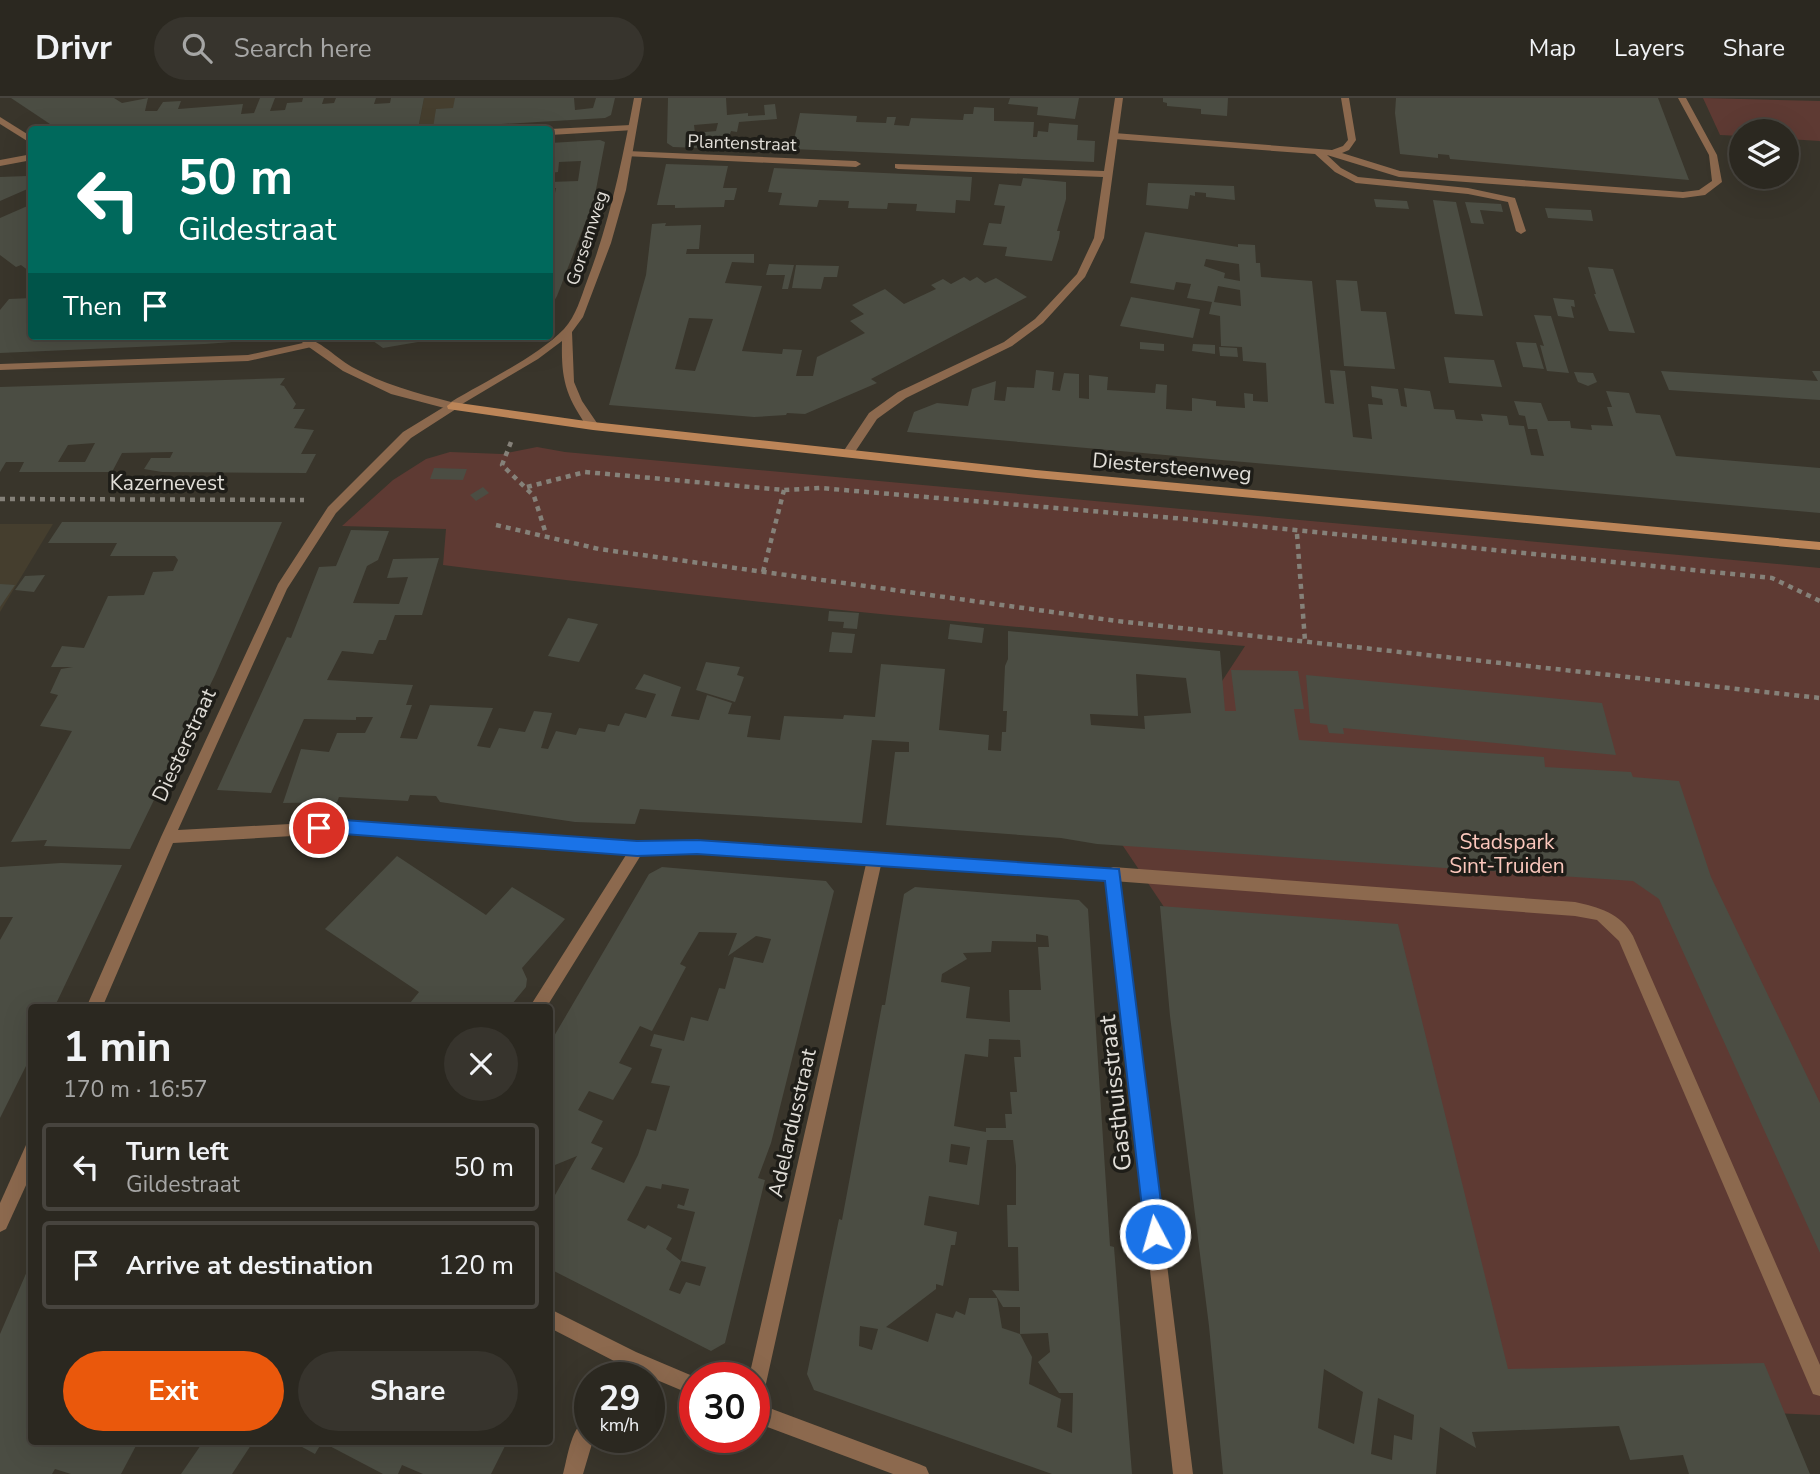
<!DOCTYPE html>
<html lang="en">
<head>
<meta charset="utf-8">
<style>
	:root { --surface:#2b2820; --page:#37342d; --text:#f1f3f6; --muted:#a6a6a5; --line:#47443e; --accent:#ea580c }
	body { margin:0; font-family:"Nunito Sans",sans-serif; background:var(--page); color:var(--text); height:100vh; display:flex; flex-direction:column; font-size:26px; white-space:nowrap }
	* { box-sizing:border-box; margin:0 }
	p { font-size:23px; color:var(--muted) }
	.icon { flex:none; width:38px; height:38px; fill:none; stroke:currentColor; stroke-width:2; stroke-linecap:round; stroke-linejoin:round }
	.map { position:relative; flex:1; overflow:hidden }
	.details { position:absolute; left:28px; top:906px; width:525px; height:441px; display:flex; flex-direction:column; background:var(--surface); border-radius:7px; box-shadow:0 7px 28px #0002,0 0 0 2px var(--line) }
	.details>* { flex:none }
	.banner { position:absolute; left:28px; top:28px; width:525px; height:214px; border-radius:7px; box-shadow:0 7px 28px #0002,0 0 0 2px var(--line); background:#00695c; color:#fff; overflow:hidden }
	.fabs { position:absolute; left:1729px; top:21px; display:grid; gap:14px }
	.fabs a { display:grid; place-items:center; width:70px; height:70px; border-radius:50%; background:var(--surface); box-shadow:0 7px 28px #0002,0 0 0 2px var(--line); font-size:35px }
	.speed { position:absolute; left:574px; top:1264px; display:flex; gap:14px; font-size:35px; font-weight:700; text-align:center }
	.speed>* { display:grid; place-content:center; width:91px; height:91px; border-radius:50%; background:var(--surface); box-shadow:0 7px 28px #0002,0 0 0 2px var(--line); line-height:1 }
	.speed small { font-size:18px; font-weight:400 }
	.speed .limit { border:10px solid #d22; background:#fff; color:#111 }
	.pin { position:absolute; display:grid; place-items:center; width:60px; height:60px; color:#fff; margin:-30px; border:4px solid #fff; border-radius:50%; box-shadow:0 2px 7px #0007 }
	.me { position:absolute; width:77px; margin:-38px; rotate:354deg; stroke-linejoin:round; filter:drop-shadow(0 0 5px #0008) }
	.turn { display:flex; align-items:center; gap:24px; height:147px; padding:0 35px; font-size:32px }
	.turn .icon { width:91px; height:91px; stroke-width:2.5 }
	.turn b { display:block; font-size:49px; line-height:60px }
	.then { display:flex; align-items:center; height:66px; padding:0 35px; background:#0003; gap:14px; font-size:26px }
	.round { display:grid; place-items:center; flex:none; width:74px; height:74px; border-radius:37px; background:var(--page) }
	.overview { display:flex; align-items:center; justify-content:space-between; height:119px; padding:0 35px }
	h1 { font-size:42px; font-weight:700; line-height:52px }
	.button { display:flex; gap:14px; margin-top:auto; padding:14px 35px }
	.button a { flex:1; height:80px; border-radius:42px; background:var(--accent); color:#fff; font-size:28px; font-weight:700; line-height:80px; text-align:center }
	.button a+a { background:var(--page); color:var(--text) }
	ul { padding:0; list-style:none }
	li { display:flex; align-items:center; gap:21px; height:88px; margin:0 14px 10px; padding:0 21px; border:4px solid var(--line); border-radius:7px }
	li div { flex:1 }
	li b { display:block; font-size:26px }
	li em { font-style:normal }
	header { display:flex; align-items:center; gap:42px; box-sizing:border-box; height:98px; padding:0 35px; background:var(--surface); border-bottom:2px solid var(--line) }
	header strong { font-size:33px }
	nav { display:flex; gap:38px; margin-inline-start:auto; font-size:24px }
	.search { width:490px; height:63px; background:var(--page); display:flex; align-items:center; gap:18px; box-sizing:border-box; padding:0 24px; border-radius:38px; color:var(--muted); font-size:26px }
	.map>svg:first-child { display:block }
	.built { fill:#453e2e }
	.green { fill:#5e3a33 }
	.building { fill:#4b4d43; fill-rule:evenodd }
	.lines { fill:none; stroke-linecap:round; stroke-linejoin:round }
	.path { stroke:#858179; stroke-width:4.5; stroke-dasharray:5 5; stroke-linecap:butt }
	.service { fill:#8c694e; fill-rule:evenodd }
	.pedestrian { fill:#8c694e; fill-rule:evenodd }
	.minor { fill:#8c694e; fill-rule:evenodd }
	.tertiary { fill:#8c694e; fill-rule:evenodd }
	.secondary { fill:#bc8558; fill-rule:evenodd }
	.route { fill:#1a73e8; stroke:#114b97; stroke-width:2 }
	.labels { text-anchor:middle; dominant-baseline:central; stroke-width:7; stroke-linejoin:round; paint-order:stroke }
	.far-street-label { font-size:18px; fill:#e1ded8; stroke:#1e1d18 }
	.street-label { font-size:21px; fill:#e1ded8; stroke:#1e1d18 }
	.park-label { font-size:21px; fill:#fbc7bc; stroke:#1e1d18 }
	.near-street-label { font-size:24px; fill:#e1ded8; stroke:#1e1d18 }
</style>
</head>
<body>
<header>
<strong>Drivr</strong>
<div class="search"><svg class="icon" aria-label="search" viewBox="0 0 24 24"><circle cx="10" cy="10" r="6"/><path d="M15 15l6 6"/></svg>Search here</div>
<nav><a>Map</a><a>Layers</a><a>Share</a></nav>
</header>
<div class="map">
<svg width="1820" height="1376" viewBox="0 0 1820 1376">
	<rect width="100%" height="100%" fill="#39352b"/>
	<!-- built -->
	<g class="built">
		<path d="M424,0H531L527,24L418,31Z"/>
		<path d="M0,426H53L0,514Z"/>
	</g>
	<!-- green -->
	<g class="green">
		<path d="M1703,0L1820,3V43L1787,41V33H1741V38L1720,37Z"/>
		<path d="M537,349L565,354L1820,470V1317L1496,1303L1117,739L1171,661L1245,548C977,527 710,501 443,467L446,431L342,428L393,382L426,361L450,354L502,356Z"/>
	</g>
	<!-- building -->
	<g class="building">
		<path d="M11,0H114L122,5L148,0L145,13H157L163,4L181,3L178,11L243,6L241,16L254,15L260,0H275L270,13L285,12L287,5L302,4L303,0H324L322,6L334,5L336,0H376L374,6L390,5L391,0H424L418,31L411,32H59Z"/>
		<path d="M455,0H574L575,12L593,10L596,0H615L611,17L605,20L433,30L436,11L453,10Z"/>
		<path d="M668,0H726L727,17L748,15V18L765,17L764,7L775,6L777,21L739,24L737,34L731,33L725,51L673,49L667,45ZM718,25L716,33L695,35L694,27Z"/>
		<path d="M1010,0H1079L1075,21L1037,17L1038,9L1008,6Z"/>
		<path d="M1163,0H1228L1227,18L1201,16V11L1167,8V5L1163,4Z"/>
		<path d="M1396,0H1658L1689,82L1450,61L1449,57L1438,56V60L1400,56L1395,15Z"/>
		<path d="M974,9L994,10V23L1034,24L1033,39H1037L1038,33L1048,34L1049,25L1078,27L1077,42L1095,43L1094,64L792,51L800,15L857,18L856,24L886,25L887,19H896L894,27L909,28L911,20L963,22L964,16H973Z"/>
		<path d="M600,42L605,44L594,102L557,198L550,210V100H554L556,90H550V84L578,83L581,63L559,64L558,74L550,75V45Z"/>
		<path d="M666,66L728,68L723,90H737L734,102H725L724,109L675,110V107H657Z"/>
		<path d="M774,70L972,79L970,103L956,102L955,115L916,113L917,106L888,105L887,111L848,110L849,103L819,102L817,109L779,107L782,95L768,94Z"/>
		<path d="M27,78L32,81V89L0,103V79Z"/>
		<path d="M1023,80L1066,84V101L1057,133H1060L1059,140L1052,163L1005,158L1007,149L983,147L989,125L1001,126L1005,108L994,107L999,86L1021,88Z"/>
		<path d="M1148,85L1234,88L1235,102L1206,99V95L1195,94V98L1190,97L1188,111L1146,107Z"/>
		<path d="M1374,101L1407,103L1409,111L1376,109Z"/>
		<path d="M1433,102L1456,104L1483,218L1455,216Z"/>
		<path d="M1465,104L1501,106L1503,114L1480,112L1484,126L1471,125Z"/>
		<path d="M32,106V172L29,173L21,167L16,169L0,157V120Z"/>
		<path d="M1545,110L1591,112L1593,123L1548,120Z"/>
		<path d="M666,125L665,128L701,127L699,151H687L686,156H754V165L732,164L725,185L762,188L742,253L782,256L783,251L802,252L796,278H813L817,259L865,235L850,223L864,216L852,207L885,191L904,206L936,191L931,187L943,181L951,186L964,179L970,183L977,179L985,185L996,180L1027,199L871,281L877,285L805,316L787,315L786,317L754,319L609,307L646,177L652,126ZM689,220L713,221L695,273L675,271Z"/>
		<path d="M1145,134L1238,149V146L1255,147L1256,165H1260L1261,179L1312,183L1325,305L1334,306L1330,272L1345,273L1353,339L1372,341L1368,306L1383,307L1382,301L1372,299L1371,288L1398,291L1401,308L1407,309L1404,290L1430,293L1434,311L1454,312L1456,321L1483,323L1481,316L1507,318L1509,327L1524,328L1531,357L1544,358L1537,331H1528L1525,318L1519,317L1514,303L1541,305L1548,323H1570L1571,330L1592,332L1591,327L1613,328L1607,309H1612L1606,293L1629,295L1636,315L1660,317L1676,358L1820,370V415L907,334L914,314L937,305L968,308L972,291L996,283L994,302L1005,303L1007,289L1034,290L1036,272L1054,274L1052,292L1060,293L1064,275L1079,276V300L1089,301V277L1108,279L1107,292L1155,295L1156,286L1167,287L1166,311L1192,313V300L1216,303V308L1245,310L1244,295L1253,296V303L1268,304L1266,265L1243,263L1242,249L1221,248L1220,218L1209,216L1212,204L1187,200L1191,186L1176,184L1174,192L1130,185ZM1206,161L1239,166L1240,183L1224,180L1225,175L1204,168ZM1218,188L1240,192L1241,208L1214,204Z"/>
		<path d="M769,166L794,167L788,191H782L785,177H766Z"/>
		<path d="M796,167L839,168L837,179H824L821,191L792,190Z"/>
		<path d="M1588,169L1613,171L1635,235L1609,233L1594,196H1596Z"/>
		<path d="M1336,182L1357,183L1361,213L1386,214L1395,271L1344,268Z"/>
		<path d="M1131,199L1200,211L1193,240L1120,228Z"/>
		<path d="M32,200V238H245L232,244L205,246L0,255V212L9,201Z"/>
		<path d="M1553,200L1574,202L1575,209L1571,208L1574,220L1558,218Z"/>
		<path d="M1534,217L1551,218L1569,275L1547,273L1540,247L1544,248Z"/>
		<path d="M366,238H446L447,239L383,250Z"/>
		<path d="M1140,244L1164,246V253L1140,251Z"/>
		<path d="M1516,244L1536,245L1544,271L1523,269Z"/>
		<path d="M1193,246L1215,247V256L1192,253Z"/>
		<path d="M1219,249L1237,250L1238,259L1220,258Z"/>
		<path d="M1444,259L1494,262L1502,289L1449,285Z"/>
		<path d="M1661,273L1818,283L1812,273H1820V302L1669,292Z"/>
		<path d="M1574,274L1593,275L1597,284L1588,288L1578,284Z"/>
		<path d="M285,280L280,287L284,288L296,306L293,311H305L294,330L314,332L301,356H316L306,375L162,374L144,371L151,360H170L173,354L122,355L112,374H19L24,364H6L0,374V289ZM95,345L85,364H58L68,347Z"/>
		<path d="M434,370L467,371L463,382L430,381Z"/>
		<path d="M483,389L489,395L476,403L470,397Z"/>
		<path d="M62,424H282L215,577L130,751L44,748L47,742L11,744L72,633L40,628L58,597L50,595L61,571L73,569H51L62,548L84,550L108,498L144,497L153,474L173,473L178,462L175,458H110L117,445H48Z"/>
		<path d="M351,432L389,433L378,462L367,468L353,505L399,506L408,479L387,480L393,461L439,460L422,517H395L386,542H379L373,556L342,553L327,582L413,587L406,607H412L400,640L417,641L430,607L493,610L477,648L490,650L499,630L525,634L534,613L552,615L541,650L548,651L556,633L576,637L579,630L605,634L608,626L619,628L625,615L646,620L656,596L635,591L644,576L681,589L671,618L699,622L707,597L732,605L728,616L751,618L747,639L780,642L784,618L843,621L844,617L875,619L881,566L945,571L939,632L989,637L988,652L1001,653L1002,634H1006L1007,613H1003L1005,568L1008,561V533L1220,553L1225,613H1236L1231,572L1298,573L1304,611H1294L1299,642L1544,659L1545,669L1631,674L1633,679L1679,683L1711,779L1820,1005V1155L1659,801L1633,783L1097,746L1061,740L886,727L895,654H909V644L872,642L862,725L640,711L635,726L575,724L440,704L436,698L410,697L408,703L339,699L337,704L283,705L301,651L329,654L337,635H365L373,619H356V622L304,621L271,695L217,692L287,539L291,540L319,469L336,468ZM1136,576L1186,580L1191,615L1144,618L1145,631L1091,627L1090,616L1138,618Z"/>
		<path d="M45,477L34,494L15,492L25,478Z"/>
		<path d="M0,486L15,487L0,509Z"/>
		<path d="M829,513L859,515L857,531L843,530L844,524L828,523Z"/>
		<path d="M568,520L598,526L579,564L548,558Z"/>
		<path d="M950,526L984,530L982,545L948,541Z"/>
		<path d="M832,534L855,536L852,555L829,554Z"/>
		<path d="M706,564L740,569L737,577L744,579L735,604L696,592Z"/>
		<path d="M1306,577L1602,605L1616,657L1343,630L1344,636L1329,635L1327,627L1310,625Z"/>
		<path d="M397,758L486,817L512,789L565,821L522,870L527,881L526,889L512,906L506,910H406L419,894L325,831Z"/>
		<path d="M61,765L122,767L54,910H32V956L0,1020V842L13,819H0V769Z"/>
		<path d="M662,769L826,783L834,793L771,1045L758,1080L765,1082L725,1245L711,1253L550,1171V1095L555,1097L577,1058L550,1069V945L649,776ZM699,834L737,835L728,858L756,838L771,841L763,865L734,859L725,891L719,890L708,923L691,919L684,943L654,936L650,948L662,951L651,985L670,988L656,1033L647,1031L638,1057L624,1085L591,1071L603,1050L591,1045L603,1023L578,1012L589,993L613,1002L632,970L619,965L640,928L652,933L686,869L680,866ZM662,1086L689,1091L684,1108L678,1106L677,1110L695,1114L681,1163L666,1151L672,1140L648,1127L645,1131L627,1122L646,1088L661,1091ZM681,1163L706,1169L700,1188L686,1184L680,1196L669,1192Z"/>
		<path d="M915,789L1079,802L1088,811L1110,1148L1114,1149L1132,1376H1052L814,1292L807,1276L839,1121L842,1122L882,907H885L904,796ZM1036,836L1048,838L1049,849H1038L1041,892H1009L1010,924L966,920L970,889L941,884L942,876L967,861L963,855L991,854L992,843L1036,844ZM989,941L1020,942L1021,959H1014L1017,994H1010L1012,1016H1005L1006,1030H986V1034L954,1028L965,956L988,959ZM987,1042H1013L1016,1068V1107H1007L1008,1149H1018L1019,1193L992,1192L995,1196L1003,1209H1020V1236L1048,1235L1050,1254L1038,1264L1059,1295H1073L1072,1335L1057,1329L1061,1301L1029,1286L1032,1259L1020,1236L1002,1230L997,1200H969L965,1217L956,1213L953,1220L936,1215L928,1244L886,1229L936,1191V1186L943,1188L951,1147H955L957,1134L924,1127L929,1098L979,1107ZM951,1046L970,1049L967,1067L949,1064ZM860,1228L878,1231L872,1252L859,1248Z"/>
		<path d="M1160,808L1398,826L1508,1271L1764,1265L1810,1376H1689L1683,1357L1630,1362L1619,1328L1472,1334L1476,1350L1440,1329L1436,1376H1223L1209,1228L1170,918ZM1324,1271L1363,1294L1354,1346L1318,1330ZM1378,1300L1414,1317L1412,1342L1394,1337L1392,1362L1371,1356Z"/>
		<path d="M31,1164L32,1344H138L121,1376H71L55,1371L52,1376H0V1236Z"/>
		<path d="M203,1344H253L232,1376H181Z"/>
		<path d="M293,1344H507L491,1376H423L402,1367L398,1376H383L322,1344L315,1356Z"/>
	</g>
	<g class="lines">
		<!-- path -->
		<g class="path">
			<path d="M511,344L502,367L534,398L546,436"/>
			<path d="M527,389L585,374L784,392L820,390L1186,421L1772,480L1820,503"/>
			<path d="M0,401L304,402"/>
			<path d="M496,427L599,451L1117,523L1820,600"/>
			<path d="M1297,436L1305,543"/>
			<path d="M763,474L784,392"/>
		</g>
		<!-- service -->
		<g class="service">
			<path d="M1341,0H1349L1356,42L1349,52L1342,55L1400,73L1683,94L1699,92L1712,83L1709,57L1678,0H1686L1717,57L1722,84L1705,97L1683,100L1399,79L1327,57L1341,70L1358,79L1468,90L1515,100L1526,133L1521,136L1516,133L1508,104L1468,96L1356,85L1335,74L1315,56L1114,41L1110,38L1114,35L1332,52L1343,48L1348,42Z"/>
			<path d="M1113,769L1575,804C1598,809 1621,815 1633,838L1820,1267V1298L1813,1296L1619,843L1597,822L1575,818L1113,783L1108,781L1106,776L1108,771Z"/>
		</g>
		<!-- pedestrian -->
		<path class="pedestrian" d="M32,56V62L0,68V62Z"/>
		<!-- minor -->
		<g class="minor">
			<path d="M1115,0H1123L1104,140L1085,179L1043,225L1012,248L906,300L877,321L853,357H845L843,354L869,315L898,294L1004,244L1035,221L1077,176L1094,140L1103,79L898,71L895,70V66L1104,73Z"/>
			<path d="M631,27L635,30L634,32L550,37V31Z"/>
			<path d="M627,53L856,63L861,66L856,69L624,58L623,56Z"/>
			<path d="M312,243L317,246L316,248L248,263L0,272V266L248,257Z"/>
			<path d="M452,304L457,308L456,311L411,340L336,415L287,491L178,732L344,723L637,745L697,743L1118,771L1193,1376H1173L1106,782L881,767L763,1299L759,1306L919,1366L926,1369L929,1376H893L754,1324V1279H749L866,766L697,755L641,757L546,910H529L626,757L344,735L173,745L102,910H86L161,739L278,486L328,409L403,334Z"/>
			<path d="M32,1045V1074L6,1131L0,1134V1105L26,1047Z"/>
			<path d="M550,1211L636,1254L695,1279V1298L633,1272L628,1279H609L616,1264L550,1230Z"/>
			<path d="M590,1319V1339H594L583,1376H563C568,1358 571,1326 590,1319Z"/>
		</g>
		<!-- tertiary -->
		<g class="tertiary">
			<path d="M634,0H642L626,92L611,145L583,219L572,234L574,284L582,303L599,328L597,331H589C566,299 561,282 562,243L538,261L452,312L391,296L343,273L296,240L295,238C317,238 333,258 352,269C383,286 416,295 451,304C484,284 537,259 564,231C576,218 581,199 587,183C610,123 622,63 634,0Z"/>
			<path d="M0,19L32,39V46L0,26Z"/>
		</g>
		<!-- secondary -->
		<path class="secondary" d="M452,304L593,324L1036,372L1820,444V452L1036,380L593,332L448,311L447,308Z"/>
	</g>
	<!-- route -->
	<path class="route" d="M344,722L637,743L697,742L1119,771L1165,1136L1162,1143L1155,1146L1148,1143L1145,1136L1105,783L697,756L637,758L344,736L313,735L311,730L313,725Z"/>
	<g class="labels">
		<!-- far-street labels -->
		<g class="far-street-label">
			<text transform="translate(742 45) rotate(2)">Plantenstraat</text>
			<text transform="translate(587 140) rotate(-72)">Gorsemweg</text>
		</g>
		<!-- street labels -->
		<g class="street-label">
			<text transform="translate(1172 369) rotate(5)">Diestersteenweg</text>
			<text x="167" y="385">Kazernevest</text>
			<text transform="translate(184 647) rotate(-65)">Diesterstraat</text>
			<text transform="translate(792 1025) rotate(-77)">Adelardusstraat</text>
		</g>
		<!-- park labels -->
		<g class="park-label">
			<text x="1507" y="744">Stadspark<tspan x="1507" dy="24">Sint-Truiden</tspan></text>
		</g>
		<!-- near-street labels -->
		<g class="near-street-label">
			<text transform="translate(1115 995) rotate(-96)">Gasthuisstraat</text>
		</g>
	</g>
</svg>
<div class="fabs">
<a><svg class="icon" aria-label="layers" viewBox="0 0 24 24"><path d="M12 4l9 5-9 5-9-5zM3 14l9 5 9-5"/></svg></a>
</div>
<div class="speed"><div>29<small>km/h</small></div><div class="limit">30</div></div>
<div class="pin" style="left:319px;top:730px;background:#d93025"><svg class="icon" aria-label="arrive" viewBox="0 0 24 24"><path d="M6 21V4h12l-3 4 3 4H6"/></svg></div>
<svg class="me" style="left:1155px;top:1136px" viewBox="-20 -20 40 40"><circle r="17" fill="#1a73e8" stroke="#fff" stroke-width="3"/><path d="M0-11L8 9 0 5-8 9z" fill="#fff"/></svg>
<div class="banner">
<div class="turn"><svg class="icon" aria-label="left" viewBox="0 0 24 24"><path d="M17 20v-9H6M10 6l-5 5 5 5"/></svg><div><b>50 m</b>Gildestraat</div></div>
<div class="then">Then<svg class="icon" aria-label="arrive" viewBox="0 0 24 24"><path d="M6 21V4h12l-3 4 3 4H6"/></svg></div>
</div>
<section class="details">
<div class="overview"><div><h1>1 min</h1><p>170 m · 16:57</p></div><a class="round"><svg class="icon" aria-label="close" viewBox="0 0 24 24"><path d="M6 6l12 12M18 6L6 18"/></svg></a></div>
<ul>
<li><svg class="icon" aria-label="left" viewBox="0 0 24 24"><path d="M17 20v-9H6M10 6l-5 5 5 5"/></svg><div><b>Turn left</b><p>Gildestraat</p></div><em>50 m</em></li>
<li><svg class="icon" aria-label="arrive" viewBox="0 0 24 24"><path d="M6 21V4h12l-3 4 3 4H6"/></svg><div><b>Arrive at destination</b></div><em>120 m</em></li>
</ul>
<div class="button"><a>Exit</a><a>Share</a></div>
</section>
</div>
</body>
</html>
